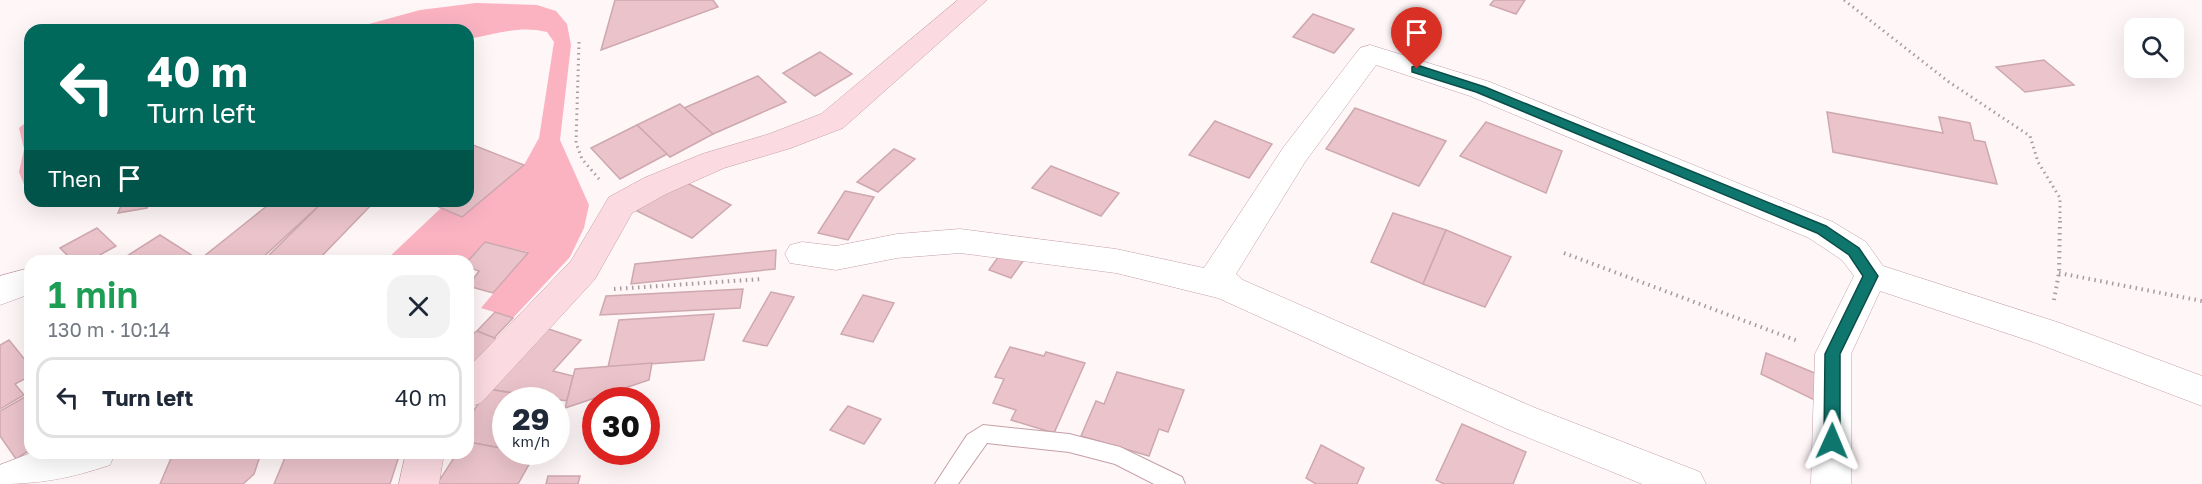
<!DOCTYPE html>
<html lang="en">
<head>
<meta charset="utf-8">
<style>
	:root { --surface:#fff; --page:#f2f2f3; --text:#1f2937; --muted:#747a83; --line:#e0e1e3 }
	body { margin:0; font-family:"Golos Text",sans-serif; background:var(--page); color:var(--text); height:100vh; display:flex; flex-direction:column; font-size:22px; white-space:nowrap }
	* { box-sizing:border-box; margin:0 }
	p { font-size:20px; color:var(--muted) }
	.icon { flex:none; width:33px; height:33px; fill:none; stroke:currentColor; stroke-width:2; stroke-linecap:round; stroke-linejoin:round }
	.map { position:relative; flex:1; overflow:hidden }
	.details { position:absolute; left:24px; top:255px; width:450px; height:204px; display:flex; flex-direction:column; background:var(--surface); border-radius:18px; box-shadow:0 6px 24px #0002 }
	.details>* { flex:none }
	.hud { position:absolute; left:24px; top:24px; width:450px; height:183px; border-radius:18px; box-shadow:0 6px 24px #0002; background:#00695c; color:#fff; overflow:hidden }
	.buttons { position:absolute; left:2124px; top:18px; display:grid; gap:12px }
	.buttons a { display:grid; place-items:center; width:60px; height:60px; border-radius:12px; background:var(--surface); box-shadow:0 6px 24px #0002; font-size:30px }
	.speed { position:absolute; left:492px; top:387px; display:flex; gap:12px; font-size:30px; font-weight:700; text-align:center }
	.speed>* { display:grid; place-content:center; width:78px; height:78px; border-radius:50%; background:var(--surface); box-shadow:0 6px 24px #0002; line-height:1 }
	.speed small { font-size:15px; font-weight:400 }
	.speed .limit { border:9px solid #d22; background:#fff; color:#111 }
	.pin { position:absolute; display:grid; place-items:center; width:51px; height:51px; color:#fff; margin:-62px -26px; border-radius:50% 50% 50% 0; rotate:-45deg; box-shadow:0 0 6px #0007 }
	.pin .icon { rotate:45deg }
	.me { position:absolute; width:66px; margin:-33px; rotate:1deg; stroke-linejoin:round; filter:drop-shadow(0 0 4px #0008) }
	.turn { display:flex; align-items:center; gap:21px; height:126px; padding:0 24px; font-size:27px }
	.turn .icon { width:78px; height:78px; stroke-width:2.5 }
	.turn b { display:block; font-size:42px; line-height:51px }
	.then { display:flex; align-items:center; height:57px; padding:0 24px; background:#0003; gap:12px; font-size:22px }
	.round { display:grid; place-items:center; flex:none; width:63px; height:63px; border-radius:18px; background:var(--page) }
	.headline { display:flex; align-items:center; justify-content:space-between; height:102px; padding:0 24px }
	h1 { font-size:36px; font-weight:600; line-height:45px; color:#1e9e55 }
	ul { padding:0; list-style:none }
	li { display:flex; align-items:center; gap:18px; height:81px; margin:0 12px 9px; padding:0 12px; border:3px solid var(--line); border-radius:18px }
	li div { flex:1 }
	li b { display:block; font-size:22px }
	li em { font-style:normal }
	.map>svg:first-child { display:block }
	.green { fill:#fbb3c2 }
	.building { fill:#ebc3cb; stroke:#cea8af; stroke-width:1.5 }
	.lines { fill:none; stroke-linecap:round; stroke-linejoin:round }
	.service-casing { stroke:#c59fa7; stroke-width:2 }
	.minor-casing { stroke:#c59fa7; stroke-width:1 }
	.secondary-casing { stroke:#c59fa7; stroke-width:1 }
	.path-far1 { stroke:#a79c9e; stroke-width:3; stroke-dasharray:1.5 4; stroke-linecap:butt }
	.path { stroke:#a79c9e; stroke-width:4; stroke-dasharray:1.5 4.5; stroke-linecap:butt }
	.service { fill:#fff; fill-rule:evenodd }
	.minor { fill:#fff; fill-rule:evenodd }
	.secondary { fill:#fbdae2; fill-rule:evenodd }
	.route { fill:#0f766e; stroke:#0a4d48; stroke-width:1.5 }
</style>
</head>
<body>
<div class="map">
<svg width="2202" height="484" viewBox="0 0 2202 484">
	<rect width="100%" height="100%" fill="#fff6f8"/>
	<!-- green -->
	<g class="green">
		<path d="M476,3L537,5L556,11L567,24L571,45L560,140L589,205L584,228L570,257L513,318L481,308L528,252L485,242L468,261H385L441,208L462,217L524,165L539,138L554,42L547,32C520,25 495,34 468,39V30H347L420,10Z"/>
		<path d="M30,119V200L19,172L24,149L19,128Z"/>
	</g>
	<!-- building -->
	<g class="building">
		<path d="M615,0H713L718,7L601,50Z"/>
		<path d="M1494,0H1525L1516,14L1490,5Z"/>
		<path d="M1313,14L1354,29L1334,53L1293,37Z"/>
		<path d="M820,52L852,74L815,96L783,73Z"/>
		<path d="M2044,60L2074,85L2025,92L1996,67Z"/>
		<path d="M758,76L786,102L713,134L684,108Z"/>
		<path d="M680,104L713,134L670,157L637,125Z"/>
		<path d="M1355,108L1446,141L1419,186L1326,149Z"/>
		<path d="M1827,112L1943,133L1939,117L1970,123L1974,140L1985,142L1997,184L1833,152Z"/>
		<path d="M1215,121L1272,144L1249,178L1189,155Z"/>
		<path d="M1486,122L1562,151L1546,193L1460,156Z"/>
		<path d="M637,125L667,154L620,179L591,148Z"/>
		<path d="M468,143L524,165L462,217L425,201H468Z"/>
		<path d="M894,149L915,159L878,192L857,182Z"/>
		<path d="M1051,166L1119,193L1101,216L1032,188Z"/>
		<path d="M679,179L731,205L692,238L637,211L648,197Z"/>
		<path d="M845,191L874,197L848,240L818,233Z"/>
		<path d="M123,201H150L147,208L118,213Z"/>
		<path d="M273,201H324L259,261H213L203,257Z"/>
		<path d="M324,201H375L317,261H263Z"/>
		<path d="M1393,213L1446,230L1423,284L1371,262Z"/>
		<path d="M97,228L116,246L89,261H73L60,248Z"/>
		<path d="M1446,230L1511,257L1485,307L1423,284Z"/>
		<path d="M160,235L193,256L186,261H119Z"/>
		<path d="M485,242L528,253L493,293L468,286L479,271L468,267V261Z"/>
		<path d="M776,250L775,269L631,284L635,264Z"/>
		<path d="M1001,253L1023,261L1011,278L989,270Z"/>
		<path d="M743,289L740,308L600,315L606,296Z"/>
		<path d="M771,292L794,297L767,346L743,341Z"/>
		<path d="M863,295L894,303L873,342L841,334Z"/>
		<path d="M495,312L513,318L494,338L477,331Z"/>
		<path d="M714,314L704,360L608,367L619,320Z"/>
		<path d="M546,328L581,340L553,371L573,376L567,401L488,389Z"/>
		<path d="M477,331L497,339L468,369V337Z"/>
		<path d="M9,340L30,366V376L15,384L24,395L0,409V345Z"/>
		<path d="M1010,347L1044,356L1046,352L1085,363L1054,433L1011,420L1016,410L993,403L1004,379L995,377Z"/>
		<path d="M1766,353L1822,376L1821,403L1761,374Z"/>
		<path d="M652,363L649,380L565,408L575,369Z"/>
		<path d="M1117,372L1184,390L1168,432L1159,429L1149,456L1081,436L1096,401L1104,404Z"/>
		<path d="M488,389L548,399L506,400V449L468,442V419Z"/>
		<path d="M30,394V450L16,459L0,436V411Z"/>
		<path d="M848,406L881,419L864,444L830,430Z"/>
		<path d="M1462,424L1526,452L1513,484H1444L1436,480Z"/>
		<path d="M468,442L506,449V452H536L518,484H437L457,453H468Z"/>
		<path d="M1321,445L1364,468L1357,484H1316L1306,478Z"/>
		<path d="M190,453H261L254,474L243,484H160L172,456Z"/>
		<path d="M287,453H400L390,484H274Z"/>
		<path d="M548,476H580L578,484H546Z"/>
	</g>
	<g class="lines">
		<!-- service casing -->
		<g class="service-casing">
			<path id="service" d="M983,425L1069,434L1120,447L1182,477L1185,484H1154L1115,464L1069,452L987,443L958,484H935L967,435Z"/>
		</g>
		<!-- minor casing -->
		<g class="minor-casing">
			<g id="minor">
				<path d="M1370,45L1490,82L1833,222L1866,242L1883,266L2060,323L2202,376V406L2036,343L1880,291L1851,354V484H1811L1815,354L1854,276L1842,260L1809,238L1470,96L1376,65L1305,162L1236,274L1243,280L1533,407L1700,472L1706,484H1642L1507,429L1218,298L1116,273L960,253L897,258L836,270L790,263L785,254L790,245L802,242L836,246L897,234L960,229L1116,249L1204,268L1283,148L1360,48Z"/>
				<path d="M30,268V294L0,305V276Z"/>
				<path d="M31,453H115L110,465C71,478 41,484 0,484V465Z"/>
			</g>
		</g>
		<!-- secondary casing -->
		<g class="secondary-casing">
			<g id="secondary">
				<path d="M958,0H987L843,128L791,148L724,168L666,194L632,213L595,279L481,403L468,407V368L571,261L609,197L644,178L702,154L769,134L821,114Z"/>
				<path d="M406,453H444L439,484H399Z"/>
			</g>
		</g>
		<!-- path-far1 -->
		<g class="path-far1">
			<path d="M1844,0L1949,82L2030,136L2038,162L2060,198V220"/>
			<path d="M579,42L576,143L582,159L599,179"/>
		</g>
		<!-- path -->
		<g class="path">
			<path d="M1564,253L1798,341"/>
			<path d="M2059,273L2202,301"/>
			<path d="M614,289L763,279"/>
			<path d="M2054,300L2059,273L2060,218"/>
		</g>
		<!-- service -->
		<use href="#service" class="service"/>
		<!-- minor -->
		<use href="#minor" class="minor"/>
		<!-- secondary -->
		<use href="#secondary" class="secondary"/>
	</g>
	<!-- route -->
	<path class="route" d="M1417,65L1485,87L1826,226L1859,248L1878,276L1840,354V441L1837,446H1826L1824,441L1825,354L1863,276L1849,255L1817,233L1476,92L1412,72V67Z"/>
</svg>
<div class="buttons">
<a><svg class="icon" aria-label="search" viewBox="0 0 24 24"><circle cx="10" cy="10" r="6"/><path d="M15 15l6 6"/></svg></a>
</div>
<div class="speed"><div>29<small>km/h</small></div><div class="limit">30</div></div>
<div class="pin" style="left:1417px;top:69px;background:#d93025"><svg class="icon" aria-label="arrive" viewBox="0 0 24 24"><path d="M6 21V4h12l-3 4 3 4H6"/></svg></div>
<svg class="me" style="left:1832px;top:441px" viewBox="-20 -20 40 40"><path d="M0-17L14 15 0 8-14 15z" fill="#0f766e" stroke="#fff" stroke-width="4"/></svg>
<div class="hud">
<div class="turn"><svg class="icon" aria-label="left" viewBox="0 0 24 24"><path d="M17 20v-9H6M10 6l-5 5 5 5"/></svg><div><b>40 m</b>Turn left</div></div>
<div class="then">Then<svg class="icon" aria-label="arrive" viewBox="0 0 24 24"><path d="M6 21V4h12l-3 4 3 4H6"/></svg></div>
</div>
<section class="details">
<div class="headline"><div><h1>1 min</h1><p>130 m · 10:14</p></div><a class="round"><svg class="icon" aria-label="close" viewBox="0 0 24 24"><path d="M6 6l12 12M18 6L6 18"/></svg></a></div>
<ul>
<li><svg class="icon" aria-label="left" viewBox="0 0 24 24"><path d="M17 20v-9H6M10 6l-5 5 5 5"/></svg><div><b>Turn left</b></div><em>40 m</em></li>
</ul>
</section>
</div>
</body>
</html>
